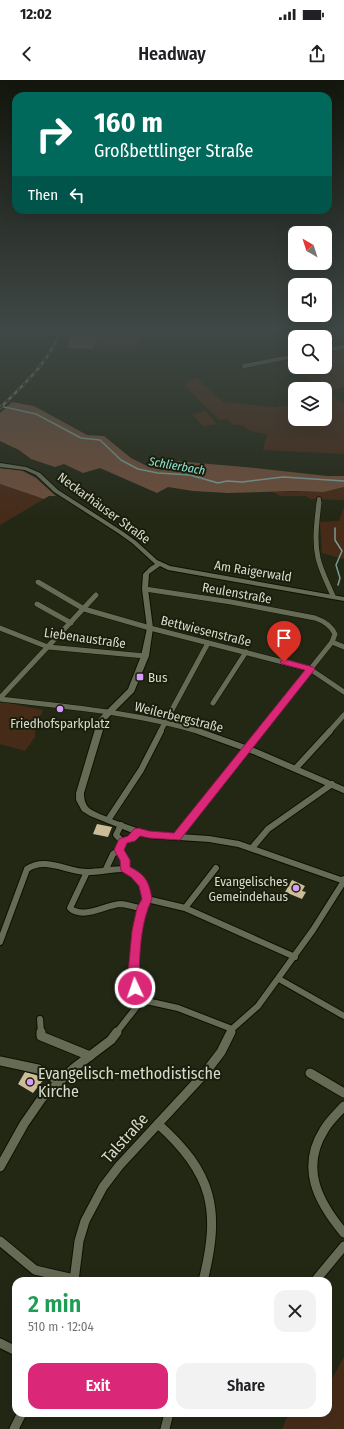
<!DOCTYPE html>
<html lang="en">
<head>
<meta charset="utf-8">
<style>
	:root { --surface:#fff; --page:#f2f2f2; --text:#202124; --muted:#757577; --accent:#db2777 }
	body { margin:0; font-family:"Fira Sans Condensed",sans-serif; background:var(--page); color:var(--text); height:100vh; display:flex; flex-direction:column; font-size:15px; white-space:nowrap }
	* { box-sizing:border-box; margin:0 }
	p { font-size:13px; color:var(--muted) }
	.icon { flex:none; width:22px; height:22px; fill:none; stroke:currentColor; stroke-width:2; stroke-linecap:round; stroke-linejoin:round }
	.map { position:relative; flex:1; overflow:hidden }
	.sheet { position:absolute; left:12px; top:1197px; width:320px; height:140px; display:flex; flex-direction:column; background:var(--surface); border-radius:12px; box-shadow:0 4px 16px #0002 }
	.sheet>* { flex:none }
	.guide { position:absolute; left:12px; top:12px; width:320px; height:122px; border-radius:12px; box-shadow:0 4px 16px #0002; background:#00695c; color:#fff; overflow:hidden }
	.needle { width:26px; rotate:321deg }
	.fabs { position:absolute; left:288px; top:146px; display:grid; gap:8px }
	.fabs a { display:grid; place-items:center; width:44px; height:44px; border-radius:8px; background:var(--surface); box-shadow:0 4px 16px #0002; font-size:20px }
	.pin { position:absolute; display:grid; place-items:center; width:34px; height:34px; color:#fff; margin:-41px -17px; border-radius:50% 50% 50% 0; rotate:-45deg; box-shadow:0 0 4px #0007 }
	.pin .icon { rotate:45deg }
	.me { position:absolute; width:44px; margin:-22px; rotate:357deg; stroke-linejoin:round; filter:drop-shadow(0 0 3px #0008) }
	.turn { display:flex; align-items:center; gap:14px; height:84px; padding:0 16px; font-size:18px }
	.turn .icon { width:52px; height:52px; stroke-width:2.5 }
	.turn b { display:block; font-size:28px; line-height:34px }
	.then { display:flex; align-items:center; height:38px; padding:0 16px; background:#0003; gap:8px; font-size:15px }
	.round { display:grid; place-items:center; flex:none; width:42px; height:42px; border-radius:12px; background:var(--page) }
	.overview { display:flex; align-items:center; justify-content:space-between; height:68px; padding:0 16px }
	h1 { font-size:24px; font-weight:600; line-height:30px; color:#1e9e55 }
	.cta { display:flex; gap:8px; margin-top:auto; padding:8px 16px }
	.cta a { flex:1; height:46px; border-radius:12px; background:var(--accent); color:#fff; font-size:16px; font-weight:600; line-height:46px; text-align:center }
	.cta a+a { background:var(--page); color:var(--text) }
	.status { display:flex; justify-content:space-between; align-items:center; height:28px; padding:0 20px; background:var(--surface); direction:ltr }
	.status svg { height:11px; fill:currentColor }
	header { display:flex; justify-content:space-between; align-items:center; height:52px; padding:0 16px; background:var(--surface); font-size:18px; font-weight:600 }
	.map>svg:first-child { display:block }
	.green { fill:#472b19 }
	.forest { fill:#6d4e3b }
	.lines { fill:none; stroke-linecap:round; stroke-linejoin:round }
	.stream { stroke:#799a93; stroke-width:1.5 }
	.building { fill:#ccbc98 }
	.minor-far3-casing { stroke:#0d1102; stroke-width:5.5 }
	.minor-far2-casing { stroke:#0d1102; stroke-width:6 }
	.minor-far1-casing { stroke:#0d1102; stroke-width:8 }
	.minor-casing { stroke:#0d1102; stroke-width:11 }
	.tertiary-casing { stroke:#0d1102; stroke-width:2 }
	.minor-far3 { stroke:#656b55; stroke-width:4 }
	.minor-far2 { stroke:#656b55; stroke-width:5 }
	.minor-far1 { stroke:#656b55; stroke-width:6 }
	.minor { stroke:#656b55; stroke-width:9 }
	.tertiary { fill:#656b55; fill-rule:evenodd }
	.rail-casing { stroke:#7f8373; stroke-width:2.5 }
	.rail { stroke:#1a1e0b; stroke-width:1.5; stroke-dasharray:4; stroke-linecap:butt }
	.route { fill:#db2777; stroke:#8e194d }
	.poi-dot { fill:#d79bf9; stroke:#1a1e0b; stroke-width:1.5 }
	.labels { text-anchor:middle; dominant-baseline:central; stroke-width:4; stroke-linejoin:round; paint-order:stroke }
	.far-water-label { font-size:12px; font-style:italic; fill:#90e3da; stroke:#1a1e0b }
	.street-label { font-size:13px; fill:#d8dbcf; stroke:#1a1e0b }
	.poi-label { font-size:13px; fill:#d8dbcf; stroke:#1a1e0b; text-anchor:start }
	.near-poi-label { font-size:16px; fill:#d8dbcf; stroke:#1a1e0b; text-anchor:start }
	.near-street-label { font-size:16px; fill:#d8dbcf; stroke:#1a1e0b }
</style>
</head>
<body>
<div class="status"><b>12:02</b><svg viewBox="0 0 49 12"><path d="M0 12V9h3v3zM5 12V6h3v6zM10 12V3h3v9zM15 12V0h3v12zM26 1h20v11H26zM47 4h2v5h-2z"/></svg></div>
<header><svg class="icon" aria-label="back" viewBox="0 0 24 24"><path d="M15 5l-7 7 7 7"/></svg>Headway<svg class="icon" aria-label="share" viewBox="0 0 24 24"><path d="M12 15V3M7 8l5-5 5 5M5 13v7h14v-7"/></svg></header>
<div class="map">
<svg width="344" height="1349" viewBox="0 0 344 1349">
	<rect width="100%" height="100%" fill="#232815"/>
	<!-- green -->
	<g class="green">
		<path d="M103,250H120L143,253L137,271L92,269Z"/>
		<path d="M344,268V307L327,311L344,324V374L263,370L267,354L248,351L249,350L243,345H234L227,339L219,340L185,306L188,301L197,298L223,322L274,327L287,326L295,322V339H325V309L279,280L295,277V287H325V271Z"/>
		<path d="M206,331L217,344L203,346L192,334Z"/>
		<path d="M0,404L44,419L0,445Z"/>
		<path d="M344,407V420L310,419L306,416H280L273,412H324Z"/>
		<path d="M344,427V479L322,473L320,442L339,441Z"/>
		<path d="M3,622L43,630L35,649V657L25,671L0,664V623Z"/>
		<path d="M344,1277V1349H282L289,1333H328V1306Z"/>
	</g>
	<!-- forest -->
	<g class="forest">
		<path d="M72,250H103L92,269L67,268Z"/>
		<path d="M12,322L34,326L87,355L104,356L131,378L149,387L162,390L176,381L255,388L327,396H344V407L324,412L294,411L228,413L193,411L168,407L157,413L100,388L83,393L64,384L55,387L31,379L19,370L0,361V333Z"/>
		<path d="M0,388L21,390L36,398L56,416H49L44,419L0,404Z"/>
	</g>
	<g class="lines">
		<!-- stream -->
		<g class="stream">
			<path d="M0,326L36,334L81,358L100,360L121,380L138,389L158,393L190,395L218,403L227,401L242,402L283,397L344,401"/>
			<path d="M335,448V460L342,471L336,485L340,498L338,505"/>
		</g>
	</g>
	<!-- building -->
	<g class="building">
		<path d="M97,744L112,747L108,757L93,754Z"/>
		<path d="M292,800L305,806L302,811L306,812L302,819L285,812Z"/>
		<path d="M25,992L36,995L44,999L33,1013L18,1004Z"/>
	</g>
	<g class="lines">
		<!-- minor-far3 casing -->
		<g class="minor-far3-casing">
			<g id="minor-far3">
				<path d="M325,270L344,267"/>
				<path d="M244,286L295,276"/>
				<path d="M319,423V419"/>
			</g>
		</g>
		<!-- minor-far2 casing -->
		<g class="minor-far2-casing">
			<g id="minor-far2">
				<path d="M319,422C317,441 314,460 318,478C321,491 328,504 333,516"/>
				<path d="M38,502L84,529L150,548L310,589L344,612"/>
				<path d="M145,509L231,522L315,538C324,541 331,545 335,554L332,562L260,652"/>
				<path d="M37,524L71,543"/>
				<path d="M0,548L48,567L145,576"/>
				<path d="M332,562L344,567"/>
				<path d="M0,618L96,515"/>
				<path d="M0,619C68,627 135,632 201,652"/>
				<path d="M213,623L246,572"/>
				<path d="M160,652L208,563"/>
				<path d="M329,652L344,635"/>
			</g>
		</g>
		<!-- minor-far1 casing -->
		<g class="minor-far1-casing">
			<g id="minor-far1">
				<path d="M198,651L256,672L344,710"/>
				<path d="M296,688L330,651"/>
				<path d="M108,740L141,690L161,651"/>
				<path d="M121,745L116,755L122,761"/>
				<path d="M138,752L131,758L122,761L119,770L125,780V789C135,794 145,802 147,813C148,820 144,824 142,830C135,853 127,900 142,920L178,928L232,949"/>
				<path d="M177,757L261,651"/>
				<path d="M252,768L268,749L332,704"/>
				<path d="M106,789L113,774L119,770"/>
				<path d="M87,792L70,828C83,840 105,825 120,824C127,824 135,827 142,829"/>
				<path d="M147,819L185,828L295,877"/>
				<path d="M185,828L216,788"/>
				<path d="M0,862L27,789C45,776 68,792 87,792C100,792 112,789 125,789"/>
				<path d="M279,899L344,936"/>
				<path d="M40,939L41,953"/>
				<path d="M116,953L142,920"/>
				<path d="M230,953L232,949L258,926L313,850L344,801"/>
			</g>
		</g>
		<!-- minor casing -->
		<g class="minor-casing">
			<g id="minor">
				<path d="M41,952V956L90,976"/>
				<path d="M0,981L38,989L59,1001"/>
				<path d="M310,993L344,1013"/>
				<path d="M344,1026C337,1034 329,1041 324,1050C300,1088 318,1122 344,1153"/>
				<path d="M158,1044C213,1093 221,1130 203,1201"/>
				<path d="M0,1087L24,1044L42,1018L74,988L111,960L117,952"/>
				<path d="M0,1161L35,1190L74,1199"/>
				<path d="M74,1201L79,1161L85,1141L103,1107L119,1086L205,993L221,972L231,952"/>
				<path d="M315,1201L344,1166"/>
				<path d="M0,1263L16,1271"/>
				<path d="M14,1349L22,1333"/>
				<path d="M165,1349L169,1333"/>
			</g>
		</g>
		<!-- tertiary casing -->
		<g class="tertiary-casing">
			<path id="tertiary" d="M0,383L26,387L40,393L58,410L122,451L136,461L157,480L170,486L344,517V521L168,490L160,486L149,494L148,509L153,548L149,576L134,612L106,640L84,713C84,719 85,724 89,728C98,735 136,748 149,752L209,756L239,761L341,797L344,796V804L238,767L209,762L149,758L135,754L90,736L82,731L76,720V713L98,639L128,609L141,576L147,548L142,509L143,494L150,487L155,484L132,463L118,453L54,412L36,395L25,390L0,387Z"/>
		</g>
		<!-- minor-far3 -->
		<use href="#minor-far3" class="minor-far3"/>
		<!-- minor-far2 -->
		<use href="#minor-far2" class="minor-far2"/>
		<!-- minor-far1 -->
		<use href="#minor-far1" class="minor-far1"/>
		<!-- minor -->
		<use href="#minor" class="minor"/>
		<!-- tertiary -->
		<use href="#tertiary" class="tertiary"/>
		<!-- rail casing -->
		<g class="rail-casing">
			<path id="rail" d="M0,328C24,304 49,283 61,250"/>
		</g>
		<!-- rail -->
		<use href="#rail" class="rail"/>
	</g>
	<!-- sky -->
	<linearGradient id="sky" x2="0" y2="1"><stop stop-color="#13160c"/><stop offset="0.57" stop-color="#3f4846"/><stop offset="1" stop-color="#3f4846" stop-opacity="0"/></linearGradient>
	<rect width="344" height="438" fill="url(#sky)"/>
	<!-- route -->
	<path class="route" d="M284,579L313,587L315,589L180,760L149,758L140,756L135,761L127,763L124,770L130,780V787C146,795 149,802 152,819C141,841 140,869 139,893C139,900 142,906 139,912L135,913L131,912L128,894L132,851L137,828L142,819L139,806L131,797L121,791L120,780L114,770L119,759L128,756L134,749L138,748L149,751L174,753L305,590L282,584L280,582L282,580Z"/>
	<!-- markers -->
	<g class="poi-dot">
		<rect x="136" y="593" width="8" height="8" rx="2"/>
		<circle cx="60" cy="629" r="4"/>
		<circle cx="296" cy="808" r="4"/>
		<circle cx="30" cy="1002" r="4"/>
	</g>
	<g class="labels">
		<!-- far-water labels -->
		<g class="far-water-label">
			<text transform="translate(177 386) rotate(10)">Schlierbach</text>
		</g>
		<!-- street labels -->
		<g class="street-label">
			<text transform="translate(104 428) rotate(36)">Neckarhäuser Straße</text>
			<text transform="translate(253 491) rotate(9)">Am Raigerwald</text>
			<text transform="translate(237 513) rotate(10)">Reulenstraße</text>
			<text transform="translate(206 551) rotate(14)">Bettwiesenstraße</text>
			<text transform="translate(85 558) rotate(8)">Liebenaustraße</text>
			<text transform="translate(179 637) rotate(14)">Weilerbergstraße</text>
		</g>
		<!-- poi labels -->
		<g class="poi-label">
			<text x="148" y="597">Bus</text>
			<text x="60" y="643" text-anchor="middle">Friedhofsparkplatz</text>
			<text x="288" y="801" text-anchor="end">Evangelisches<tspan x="288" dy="15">Gemeindehaus</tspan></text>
		</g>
		<!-- near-poi labels -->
		<g class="near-poi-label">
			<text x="38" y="993">Evangelisch-methodistische<tspan x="38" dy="18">Kirche</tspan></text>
		</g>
		<!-- near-street labels -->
		<g class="near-street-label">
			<text transform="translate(125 1058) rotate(-48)">Talstraße</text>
		</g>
	</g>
</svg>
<div class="fabs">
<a><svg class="needle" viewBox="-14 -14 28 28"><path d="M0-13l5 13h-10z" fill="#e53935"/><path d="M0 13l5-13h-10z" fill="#757577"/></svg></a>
<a><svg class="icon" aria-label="sound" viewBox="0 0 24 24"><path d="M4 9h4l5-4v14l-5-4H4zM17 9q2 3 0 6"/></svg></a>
<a><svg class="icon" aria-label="search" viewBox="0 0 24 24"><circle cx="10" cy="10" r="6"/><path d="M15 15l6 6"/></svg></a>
<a><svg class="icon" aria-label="layers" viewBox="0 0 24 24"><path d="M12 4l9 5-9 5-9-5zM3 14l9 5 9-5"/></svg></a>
</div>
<div class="pin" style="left:284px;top:582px;background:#d93025"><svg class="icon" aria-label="arrive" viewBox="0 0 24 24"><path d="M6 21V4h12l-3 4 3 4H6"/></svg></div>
<svg class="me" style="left:135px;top:908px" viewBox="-20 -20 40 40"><circle r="17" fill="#db2777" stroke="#fff" stroke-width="3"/><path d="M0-11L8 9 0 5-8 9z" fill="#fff"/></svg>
<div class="guide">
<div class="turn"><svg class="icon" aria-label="right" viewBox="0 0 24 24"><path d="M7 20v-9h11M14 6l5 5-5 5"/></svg><div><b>160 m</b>Großbettlinger Straße</div></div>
<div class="then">Then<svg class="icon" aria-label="left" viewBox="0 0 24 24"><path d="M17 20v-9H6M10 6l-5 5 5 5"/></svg></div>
</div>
<section class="sheet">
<div class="overview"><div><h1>2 min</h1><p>510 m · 12:04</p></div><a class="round"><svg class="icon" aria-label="close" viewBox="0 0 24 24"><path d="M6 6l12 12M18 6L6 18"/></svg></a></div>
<div class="cta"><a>Exit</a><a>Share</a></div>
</section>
</div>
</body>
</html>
